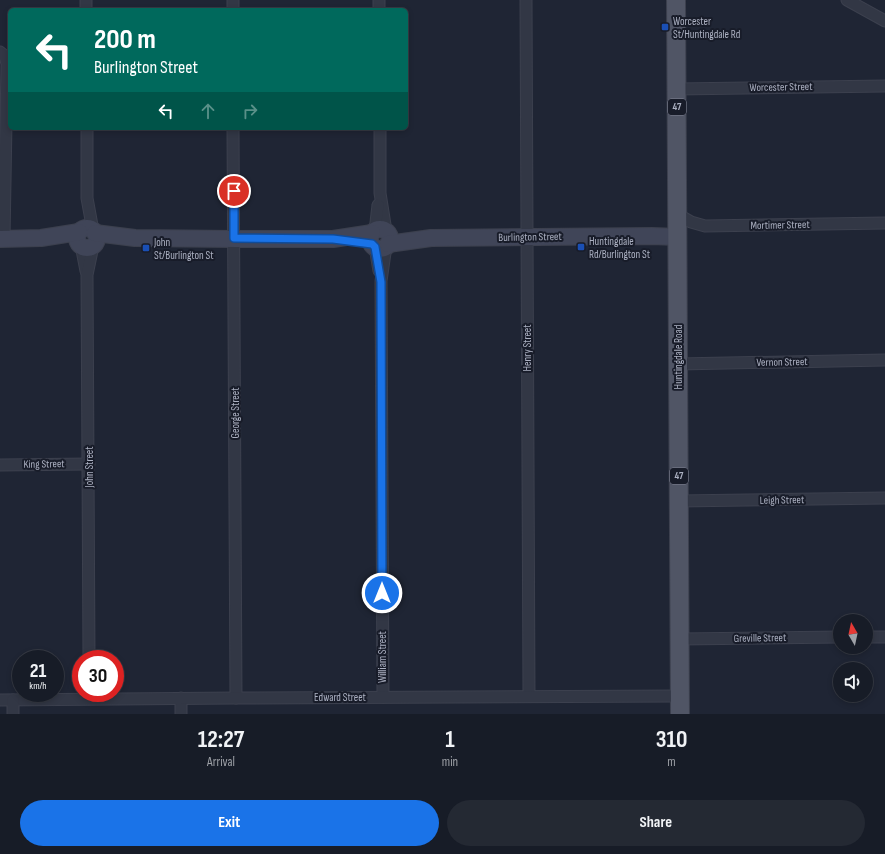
<!DOCTYPE html>
<html lang="en">
<head>
<meta charset="utf-8">
<style>
	:root { --surface:#171c27; --page:#242933; --text:#f1f3f6; --muted:#9ea1a7; --line:#363a44; --accent:#1a73e8 }
	body { margin:0; font-family:"Sofia Sans Condensed",sans-serif; background:var(--page); color:var(--text); height:100vh; display:flex; flex-direction:column; font-size:15px; white-space:nowrap }
	* { box-sizing:border-box; margin:0 }
	p { font-size:13px; color:var(--muted) }
	.icon { flex:none; width:22px; height:22px; fill:none; stroke:currentColor; stroke-width:2; stroke-linecap:round; stroke-linejoin:round }
	.map { position:relative; height:714px; overflow:hidden }
	.sheet { display:flex; flex-direction:column; background:var(--surface); flex:1 }
	.sheet>* { flex:none }
	.hud { position:absolute; left:8px; top:8px; width:400px; height:122px; border-radius:6px; box-shadow:0 2px 6px #0003,0 0 0 1px var(--line); background:#00695c; color:#fff; overflow:hidden }
	.needle { width:26px; rotate:351deg }
	.fabs { position:absolute; left:833px; top:614px; display:grid; gap:8px }
	.fabs a { display:grid; place-items:center; width:40px; height:40px; border-radius:50%; background:var(--surface); box-shadow:0 2px 6px #0003,0 0 0 1px var(--line); font-size:20px }
	.speed { position:absolute; left:12px; top:650px; display:flex; gap:8px; font-size:20px; font-weight:700; text-align:center }
	.speed>* { display:grid; place-content:center; width:52px; height:52px; border-radius:50%; background:var(--surface); box-shadow:0 2px 6px #0003,0 0 0 1px var(--line); line-height:1 }
	.speed small { font-size:10px; font-weight:400 }
	.speed .limit { border:6px solid #d22; background:#fff; color:#111 }
	.pin { position:absolute; display:grid; place-items:center; width:34px; height:34px; color:#fff; margin:-17px; border:2px solid #fff; border-radius:50%; box-shadow:0 1px 4px #0007 }
	.me { position:absolute; width:44px; margin:-22px; rotate:0deg; stroke-linejoin:round; filter:drop-shadow(0 0 3px #0008) }
	.turn { display:flex; align-items:center; gap:14px; height:84px; padding:0 20px; font-size:18px }
	.turn .icon { width:52px; height:52px; stroke-width:2.5 }
	.turn b { display:block; font-size:28px; line-height:34px }
	.lanes { display:flex; align-items:center; height:38px; padding:0 20px; background:#0003; justify-content:center; gap:20px; direction:ltr }
	.lanes .off { opacity:.35 }
	.eta { display:flex; justify-content:space-evenly; align-items:center; height:68px; text-align:center }
	.eta b { font-size:24px; font-weight:700; line-height:28px }
	.action { display:flex; gap:8px; margin-top:auto; padding:8px 20px }
	.action a { flex:1; height:46px; border-radius:24px; background:var(--accent); color:#fff; font-size:16px; font-weight:700; line-height:46px; text-align:center }
	.action a+a { background:var(--page); color:var(--text) }
	.map>svg:first-child { display:block }
	.lines { fill:none; stroke-linecap:round; stroke-linejoin:round }
	.street-casing { stroke:#3c404e; stroke-width:13 }
	.secondary-casing { stroke:#3c404e; stroke-width:18 }
	.primary-casing { stroke:#3c404e; stroke-width:20 }
	.street { stroke:#323745; stroke-width:11 }
	.secondary { stroke:#404558; stroke-width:16 }
	.primary { stroke:#505565; stroke-width:18 }
	.route-casing { stroke:#114b97; stroke-width:10 }
	.route { stroke:#1a73e8; stroke-width:7 }
	.transit-dot { fill:#1a4fb4; stroke:#181c29; stroke-width:1.5 }
	.labels { text-anchor:middle; dominant-baseline:central; stroke-width:4; stroke-linejoin:round; paint-order:stroke }
	.shield { fill:#181c29; stroke:#808494; stroke-width:1 }
	.shield-label { font-size:10px; font-weight:bold; fill:#acb1c2 }
	.poi-label { font-size:11px; fill:#acb1c2; stroke:#181c29; text-anchor:start }
	.street-label { font-size:11px; fill:#acb1c2; stroke:#181c29 }
</style>
</head>
<body>
<div class="map">
<svg width="885" height="714" viewBox="0 0 885 714">
	<rect width="100%" height="100%" fill="#1f2534"/>
	<g class="lines">
		<!-- street casing -->
		<g class="street-casing">
			<g id="street">
				<path d="M86,0V10"/>
				<path d="M233,0V10"/>
				<path d="M379,0V10"/>
				<path d="M526,0L529,696"/>
				<path d="M847,0L885,21"/>
				<path d="M0,52L5,56L7,64L4,239"/>
				<path d="M677,89L885,86"/>
				<path d="M87,128V198L93,231"/>
				<path d="M233,128L236,698"/>
				<path d="M380,128V193L386,231"/>
				<path d="M677,214L691,222L705,226L885,223"/>
				<path d="M375,231L378,205"/>
				<path d="M81,245L86,271"/>
				<path d="M375,247L379,271"/>
				<path d="M678,364L885,360"/>
				<path d="M0,465L89,464"/>
				<path d="M679,501L885,498"/>
				<path d="M866,637H885"/>
				<path d="M680,639L840,637"/>
				<path d="M89,659L87,275L93,246"/>
				<path d="M383,697L381,281L386,246"/>
				<path d="M181,698V714"/>
				<path d="M0,700L236,698L680,696"/>
				<path d="M13,700V714"/>
			</g>
		</g>
		<!-- secondary casing -->
		<g class="secondary-casing">
			<g id="secondary">
				<circle cx="87" cy="238" r="10"/>
				<circle cx="380" cy="239" r="10"/>
				<path d="M95,233L135,238L234,239H333L372,233"/>
				<path d="M0,239L41,238L79,232"/>
				<path d="M388,244L431,238L652,236L678,237"/>
			</g>
		</g>
		<!-- primary casing -->
		<g class="primary-casing">
			<path id="primary" d="M676,0L680,714"/>
		</g>
		<!-- street -->
		<use href="#street" class="street"/>
		<!-- secondary -->
		<use href="#secondary" class="secondary"/>
		<!-- primary -->
		<use href="#primary" class="primary"/>
	</g>
	<g class="lines">
		<!-- route casing -->
		<g class="route-casing">
			<path id="route" d="M234,191V238L333,239L372,244L375,247L381,282L382,593"/>
		</g>
		<!-- route -->
		<use href="#route" class="route"/>
	</g>
	<!-- markers -->
	<g class="transit-dot">
		<rect x="661" y="23" width="8" height="8" rx="2"/>
		<rect x="577" y="243" width="8" height="8" rx="2"/>
		<rect x="142" y="244" width="8" height="8" rx="2"/>
	</g>
	<g class="labels">
		<!-- shield labels -->
		<g class="shield">
			<rect x="668" y="99" width="18" height="16" rx="3"/>
			<rect x="670" y="468" width="18" height="16" rx="3"/>
		</g>
		<g class="shield-label">
			<text x="677" y="107">47</text>
			<text x="679" y="476">47</text>
		</g>
		<!-- poi labels -->
		<g class="poi-label">
			<text x="673" y="21">Worcester<tspan x="673" dy="13">St/Huntingdale Rd</tspan></text>
			<text x="589" y="241">Huntingdale<tspan x="589" dy="13">Rd/Burlington St</tspan></text>
			<text x="154" y="242">John<tspan x="154" dy="13">St/Burlington St</tspan></text>
		</g>
		<!-- street labels -->
		<g class="street-label">
			<text transform="translate(781 87) rotate(-1)">Worcester Street</text>
			<text transform="translate(780 225) rotate(-1)">Mortimer Street</text>
			<text transform="translate(530 237) rotate(-1)">Burlington Street</text>
			<text transform="translate(527 348) rotate(-90)">Henry Street</text>
			<text transform="translate(678 357) rotate(-90)">Huntingdale Road</text>
			<text transform="translate(782 362) rotate(-1)">Vernon Street</text>
			<text transform="translate(235 413) rotate(-90)">George Street</text>
			<text transform="translate(44 464) rotate(-1)">King Street</text>
			<text transform="translate(89 467) rotate(-90)">John Street</text>
			<text transform="translate(782 500) rotate(-1)">Leigh Street</text>
			<text transform="translate(760 638) rotate(-1)">Greville Street</text>
			<text transform="translate(382 657) rotate(-90)">William Street</text>
			<text x="340" y="697">Edward Street</text>
		</g>
	</g>
</svg>
<div class="fabs">
<a><svg class="needle" viewBox="-14 -14 28 28"><path d="M0-13l5 13h-10z" fill="#e53935"/><path d="M0 13l5-13h-10z" fill="#9ea1a7"/></svg></a>
<a><svg class="icon" aria-label="sound" viewBox="0 0 24 24"><path d="M4 9h4l5-4v14l-5-4H4zM17 9q2 3 0 6"/></svg></a>
</div>
<div class="speed"><div>21<small>km/h</small></div><div class="limit">30</div></div>
<div class="pin" style="left:234px;top:191px;background:#d93025"><svg class="icon" aria-label="arrive" viewBox="0 0 24 24"><path d="M6 21V4h12l-3 4 3 4H6"/></svg></div>
<svg class="me" style="left:382px;top:593px" viewBox="-20 -20 40 40"><circle r="17" fill="#1a73e8" stroke="#fff" stroke-width="3"/><path d="M0-11L8 9 0 5-8 9z" fill="#fff"/></svg>
<div class="hud">
<div class="turn"><svg class="icon" aria-label="left" viewBox="0 0 24 24"><path d="M17 20v-9H6M10 6l-5 5 5 5"/></svg><div><b>200 m</b>Burlington Street</div></div>
<div class="lanes"><svg class="icon" aria-label="left" viewBox="0 0 24 24"><path d="M17 20v-9H6M10 6l-5 5 5 5"/></svg><svg class="icon off" aria-label="ahead" viewBox="0 0 24 24"><path d="M12 20V5M6 11l6-6 6 6"/></svg><svg class="icon off" aria-label="right" viewBox="0 0 24 24"><path d="M7 20v-9h11M14 6l5 5-5 5"/></svg></div>
</div>
</div>
<section class="sheet">
<div class="eta">
<div><b>12:27</b><p>Arrival</p></div>
<div><b>1</b><p>min</p></div>
<div><b>310</b><p>m</p></div>
</div>
<div class="action"><a>Exit</a><a>Share</a></div>
</section>
</body>
</html>
